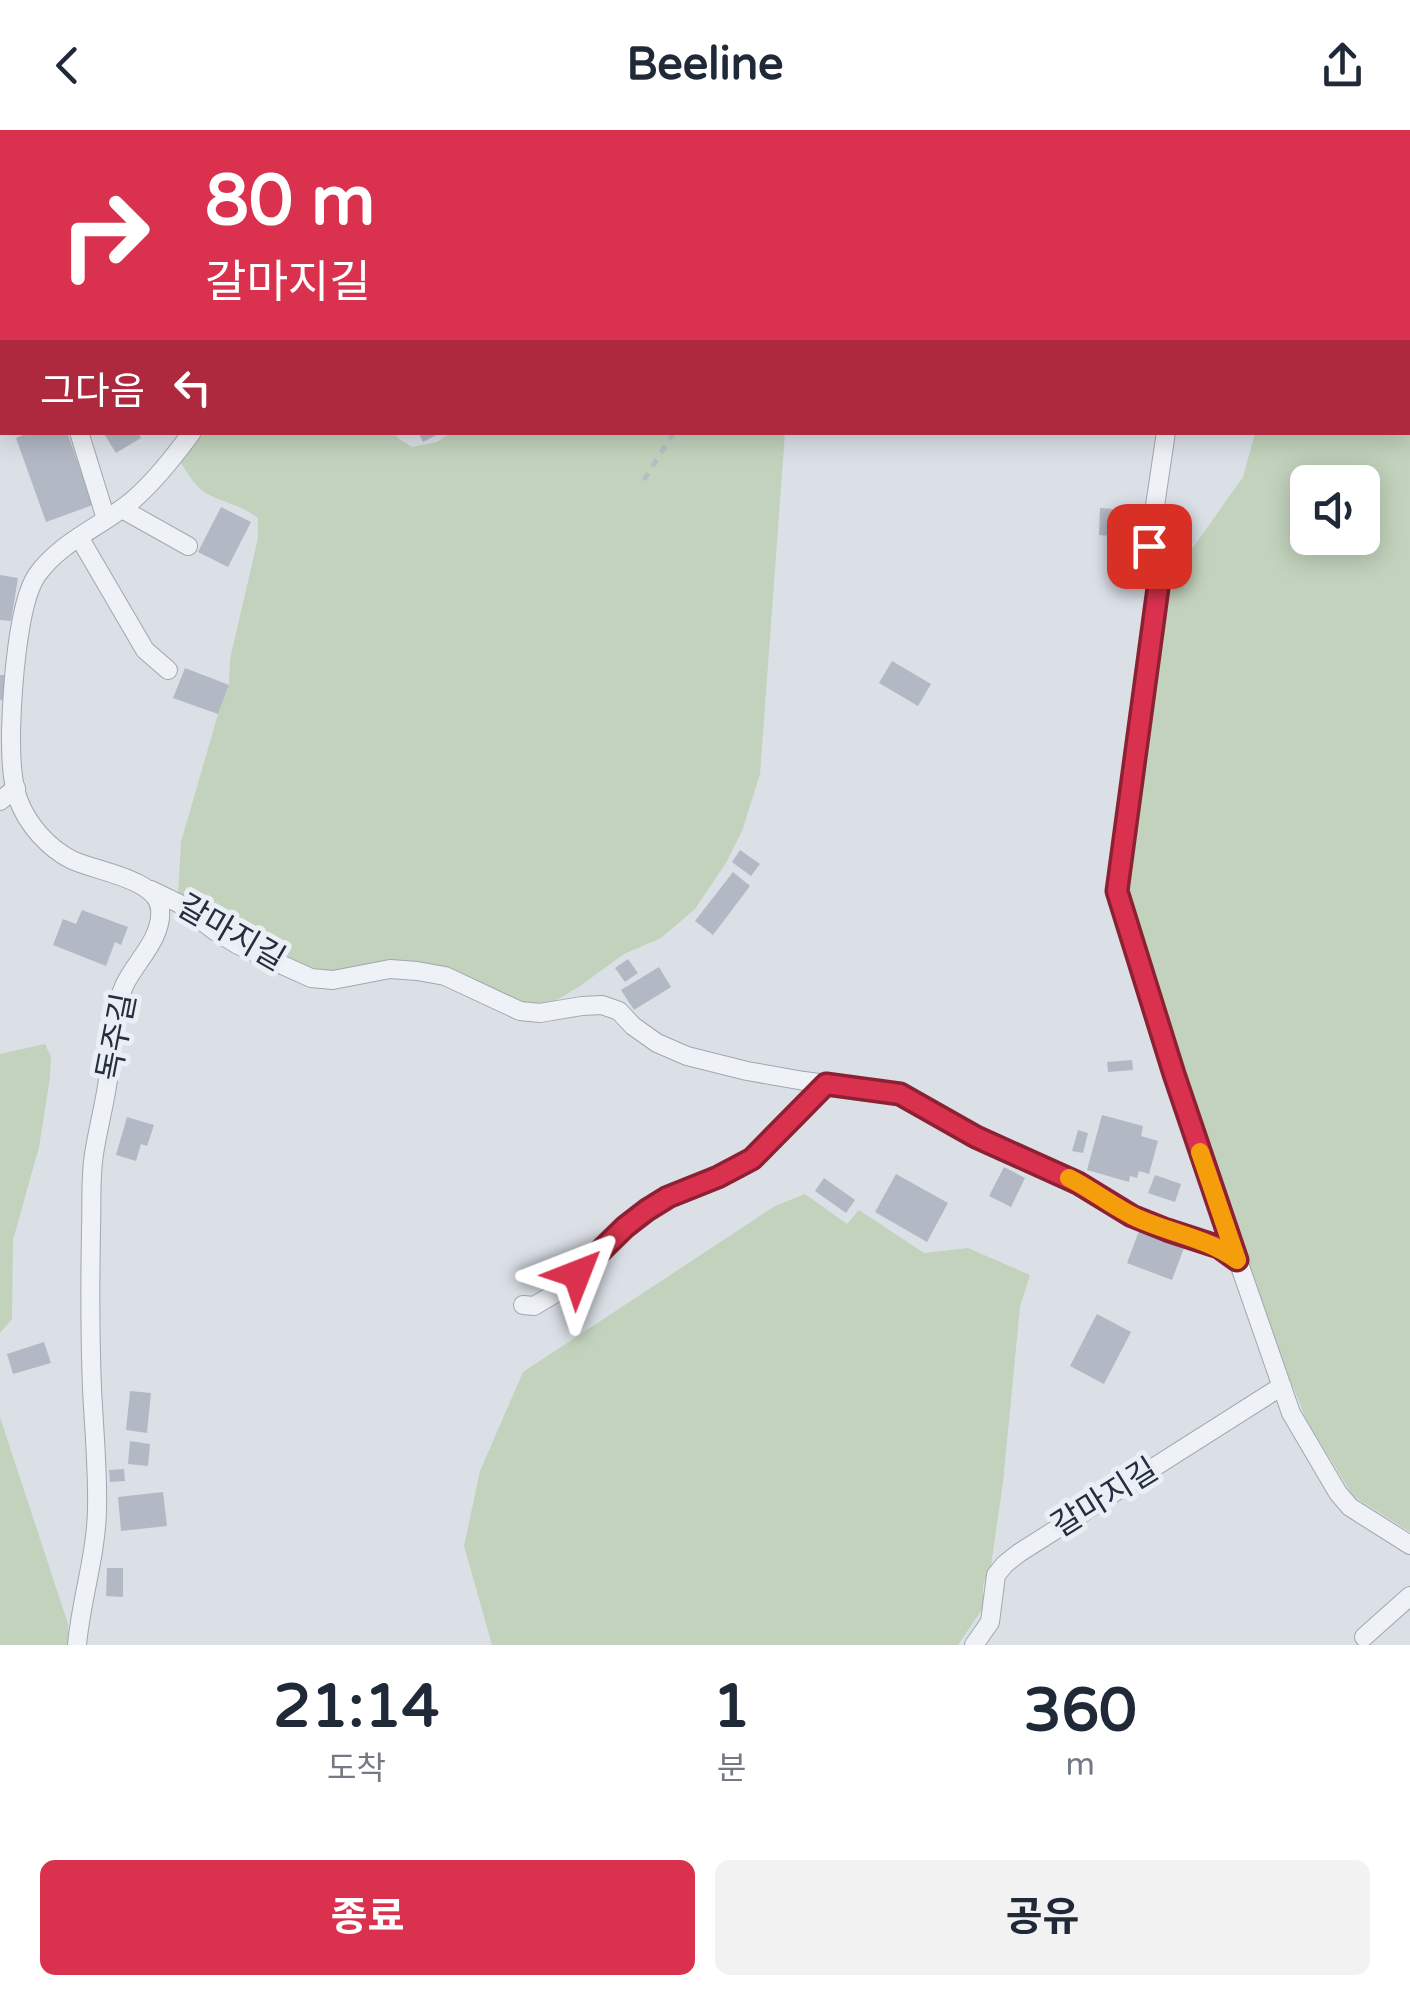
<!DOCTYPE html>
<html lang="ko">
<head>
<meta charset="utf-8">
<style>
	:root { --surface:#fff; --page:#f2f2f3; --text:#1f2937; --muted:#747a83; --accent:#da324e }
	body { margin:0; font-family:"Varela Round","Noto Sans KR",sans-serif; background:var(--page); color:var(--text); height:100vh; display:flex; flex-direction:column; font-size:38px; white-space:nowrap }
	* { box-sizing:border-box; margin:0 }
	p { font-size:32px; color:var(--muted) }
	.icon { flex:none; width:55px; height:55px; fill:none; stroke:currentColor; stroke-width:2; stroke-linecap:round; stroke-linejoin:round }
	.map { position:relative; height:1515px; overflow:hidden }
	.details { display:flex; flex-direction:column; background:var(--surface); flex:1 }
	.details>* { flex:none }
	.top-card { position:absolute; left:0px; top:0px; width:1410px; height:305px; box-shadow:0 5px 25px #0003; background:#da324e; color:#fff; overflow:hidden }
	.buttons { position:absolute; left:1290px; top:335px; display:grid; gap:20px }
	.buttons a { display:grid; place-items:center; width:90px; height:90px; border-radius:15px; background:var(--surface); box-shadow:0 5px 25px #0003; font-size:50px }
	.pin { position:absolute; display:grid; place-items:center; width:85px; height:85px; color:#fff; margin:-42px; border-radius:20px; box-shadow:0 5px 15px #0006 }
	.me { position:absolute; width:110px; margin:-55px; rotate:45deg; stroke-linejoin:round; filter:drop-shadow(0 0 8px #0008) }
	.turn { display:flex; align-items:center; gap:35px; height:210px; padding:0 40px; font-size:45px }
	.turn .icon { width:130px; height:130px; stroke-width:2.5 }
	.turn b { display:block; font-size:70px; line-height:85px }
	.then { display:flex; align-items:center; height:95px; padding:0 40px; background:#0003; gap:20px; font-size:38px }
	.eta { display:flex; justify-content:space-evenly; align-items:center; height:170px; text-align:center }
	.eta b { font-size:60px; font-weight:700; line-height:70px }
	.action { display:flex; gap:20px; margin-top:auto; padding:20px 40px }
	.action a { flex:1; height:115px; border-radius:15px; background:var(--accent); color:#fff; font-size:40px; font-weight:700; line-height:115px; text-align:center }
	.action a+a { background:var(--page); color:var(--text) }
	header { display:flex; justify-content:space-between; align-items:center; height:130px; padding:0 40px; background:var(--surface); font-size:45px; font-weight:700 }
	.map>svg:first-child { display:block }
	.green { fill:#c2d2bc; fill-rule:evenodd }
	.building { fill:#b2b9c4 }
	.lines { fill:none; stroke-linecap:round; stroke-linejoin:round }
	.lane-casing { stroke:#a0a7b1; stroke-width:20 }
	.path { stroke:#b9bec6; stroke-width:5; stroke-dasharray:8 8; stroke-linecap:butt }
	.lane { stroke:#eef1f5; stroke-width:18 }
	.route-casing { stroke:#8e2033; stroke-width:25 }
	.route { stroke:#da324e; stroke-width:18 }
	.slow { stroke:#f59e0b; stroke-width:18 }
	.labels { text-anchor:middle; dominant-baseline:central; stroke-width:10; stroke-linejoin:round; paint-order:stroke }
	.street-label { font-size:32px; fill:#242e3f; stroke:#ebeff5 }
</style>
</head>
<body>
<header><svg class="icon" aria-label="back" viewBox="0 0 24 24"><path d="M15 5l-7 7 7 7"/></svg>Beeline<svg class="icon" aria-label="share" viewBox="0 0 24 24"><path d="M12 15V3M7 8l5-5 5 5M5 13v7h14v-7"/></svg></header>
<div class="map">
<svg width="1410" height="1515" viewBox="0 0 1410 1515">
	<rect width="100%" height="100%" fill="#dbe0e7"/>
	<!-- green -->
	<g class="green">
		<path d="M910,0H1196L1195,2H910Z"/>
		<path d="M1310,0H1410V1402L1353,1366L1307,1291L1260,1177L1176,927L1123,761L1167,454L1243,347L1255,303L1408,302V2H1310ZM1308,352H1362V408H1308Z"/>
		<path d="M453,302L785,303L760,644L742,701L726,733L695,779L661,808L624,824L580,856L550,874L515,875L463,845L311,842L232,806L178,766L181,712L218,584L229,555L230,529L258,408V388C238,373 225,374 206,363C195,357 188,343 180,332L198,303H394L399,309L412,317L437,312Z"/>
		<path d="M45,914L51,927L50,947L39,1017L13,1110L12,1189L0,1203V924Z"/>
		<path d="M805,1064L847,1094L859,1080L924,1123L968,1118L1030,1145L1020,1177L1003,1352L991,1436L983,1455V1478L958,1515H492L464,1416L480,1341L523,1242L775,1076Z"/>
		<path d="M0,1287L68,1494L69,1515H0Z"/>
	</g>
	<!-- building -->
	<g class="building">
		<path d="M30,302H67L93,375L46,392L16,308Z"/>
		<path d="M103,302H138L141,308L116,323Z"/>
		<path d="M418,302H442L423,312Z"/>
		<path d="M221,377L251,392L228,437L198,422Z"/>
		<path d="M1100,378L1127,380L1125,407L1099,405Z"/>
		<path d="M0,445L18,448L11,491L0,490Z"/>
		<path d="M892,531L931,554L918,576L879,553Z"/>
		<path d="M185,538L229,555L218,584L173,568Z"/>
		<path d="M0,545H10L9,571L0,570Z"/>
		<path d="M740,720L760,734L751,746L732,732Z"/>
		<path d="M733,742L750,756L713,805L695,791Z"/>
		<path d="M82,780L128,797L121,815L115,812L106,836L53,815L63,789L76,794Z"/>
		<path d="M628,829L638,843L625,852L615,838Z"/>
		<path d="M659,837L671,857L634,880L621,860Z"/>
		<path d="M1132,930L1133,940L1108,942L1107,932Z"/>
		<path d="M1102,985L1143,996L1141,1006L1158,1011L1149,1044L1139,1041L1137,1048L1130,1046L1129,1052L1087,1040Z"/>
		<path d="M127,987L154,995L147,1016L141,1014L136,1031L116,1025Z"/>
		<path d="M1078,1000L1088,1003L1083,1023L1072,1021Z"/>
		<path d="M1004,1037L1025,1048L1011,1077L989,1066Z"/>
		<path d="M896,1044L948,1073L927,1112L875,1082Z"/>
		<path d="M1155,1045L1181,1054L1175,1072L1148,1063Z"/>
		<path d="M824,1048L855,1070L846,1083L815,1061Z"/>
		<path d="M1139,1101L1184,1118L1172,1150L1127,1133Z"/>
		<path d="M1097,1184L1131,1202L1104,1254L1070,1236Z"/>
		<path d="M44,1212L51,1233L13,1244L7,1224Z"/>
		<path d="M130,1261L151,1263L147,1303L126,1300Z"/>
		<path d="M130,1311L150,1314L148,1336L128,1334Z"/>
		<path d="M124,1339L125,1351L110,1352L109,1340Z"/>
		<path d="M163,1362L167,1396L121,1401L118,1367Z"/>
		<path d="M107,1438H123V1467L106,1466Z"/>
	</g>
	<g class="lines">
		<!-- lane casing -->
		<g class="lane-casing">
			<g id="lane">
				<path d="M1215,0L1216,2"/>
				<path d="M482,2L484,0"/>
				<path d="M0,131L2,135"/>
				<path d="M0,238L2,217"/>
				<path d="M79,302L106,389"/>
				<path d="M1166,302L1149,416L1159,440L1158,458L1117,761L1173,944L1291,1283L1338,1363L1350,1377L1410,1415"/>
				<path d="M122,379L188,416"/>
				<path d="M79,407L145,520L168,540"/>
				<path d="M0,671L16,658"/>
				<path d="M151,760L180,774L215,801L238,815L311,848L333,850L390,839L417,841L445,846L520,881L540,883L582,876L602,875L619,881L633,896L657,913L687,926L747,941L804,951L899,964L976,1007L1078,1053L1132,1086L1167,1101L1219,1117L1237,1130"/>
				<path d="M523,1175L534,1176L561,1160L625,1097L647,1080L668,1067L718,1047L752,1029L826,954"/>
				<path d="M1364,1507L1410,1466"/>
				<path d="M77,1515C81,1470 96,1426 97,1380C98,1340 94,1299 92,1259C90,1206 90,1153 91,1100C92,1075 90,1049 94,1024C98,997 106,970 109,942C112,912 112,882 125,854C137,830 163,807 160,779C158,749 95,741 72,730C48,718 27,694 18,669C11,648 11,623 11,601C12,565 17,474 37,445C60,412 102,396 132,371C155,351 174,327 192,302"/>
				<path d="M974,1515L990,1492L996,1445L1005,1434L1019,1423L1282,1256"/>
			</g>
		</g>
		<!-- path -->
		<g class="path">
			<path d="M742,0L743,2"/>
			<path d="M644,350L674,302"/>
		</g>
		<!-- lane -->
		<use href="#lane" class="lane"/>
	</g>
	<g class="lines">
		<!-- route casing -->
		<g class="route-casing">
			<path id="route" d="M577,1144L625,1097L647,1080L668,1067L718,1047L752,1029L826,954L900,964L976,1007L1078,1053L1132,1086L1167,1100L1219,1117L1237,1130L1174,944L1117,761L1158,458L1159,440L1149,416"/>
		</g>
		<!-- route -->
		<use href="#route" class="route"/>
		<!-- slow -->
		<path class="slow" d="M1069,1048C1093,1060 1113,1077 1137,1088C1170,1103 1207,1108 1237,1130L1200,1022"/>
	</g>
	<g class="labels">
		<!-- street labels -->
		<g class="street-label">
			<text transform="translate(231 803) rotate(30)">갈마지길</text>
			<text transform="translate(117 907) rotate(-79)">독주길</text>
			<text transform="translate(1105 1368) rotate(-32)">갈마지길</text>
		</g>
	</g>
</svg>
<div class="buttons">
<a><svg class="icon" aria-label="sound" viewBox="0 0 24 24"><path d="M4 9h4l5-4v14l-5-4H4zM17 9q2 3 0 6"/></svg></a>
</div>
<div class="pin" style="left:1149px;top:416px;background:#d93025"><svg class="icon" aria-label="arrive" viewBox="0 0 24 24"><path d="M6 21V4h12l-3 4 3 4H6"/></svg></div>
<svg class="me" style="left:577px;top:1144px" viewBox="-20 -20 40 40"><path d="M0-17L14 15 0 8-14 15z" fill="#da324e" stroke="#fff" stroke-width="4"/></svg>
<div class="top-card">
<div class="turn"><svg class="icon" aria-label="right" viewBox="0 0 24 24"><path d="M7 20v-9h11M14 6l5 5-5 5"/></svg><div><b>80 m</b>갈마지길</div></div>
<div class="then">그다음<svg class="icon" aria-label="left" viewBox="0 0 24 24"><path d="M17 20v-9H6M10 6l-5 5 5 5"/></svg></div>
</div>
</div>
<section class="details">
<div class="eta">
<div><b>21:14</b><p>도착</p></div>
<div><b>1</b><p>분</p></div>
<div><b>360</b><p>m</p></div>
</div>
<div class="action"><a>종료</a><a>공유</a></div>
</section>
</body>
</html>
